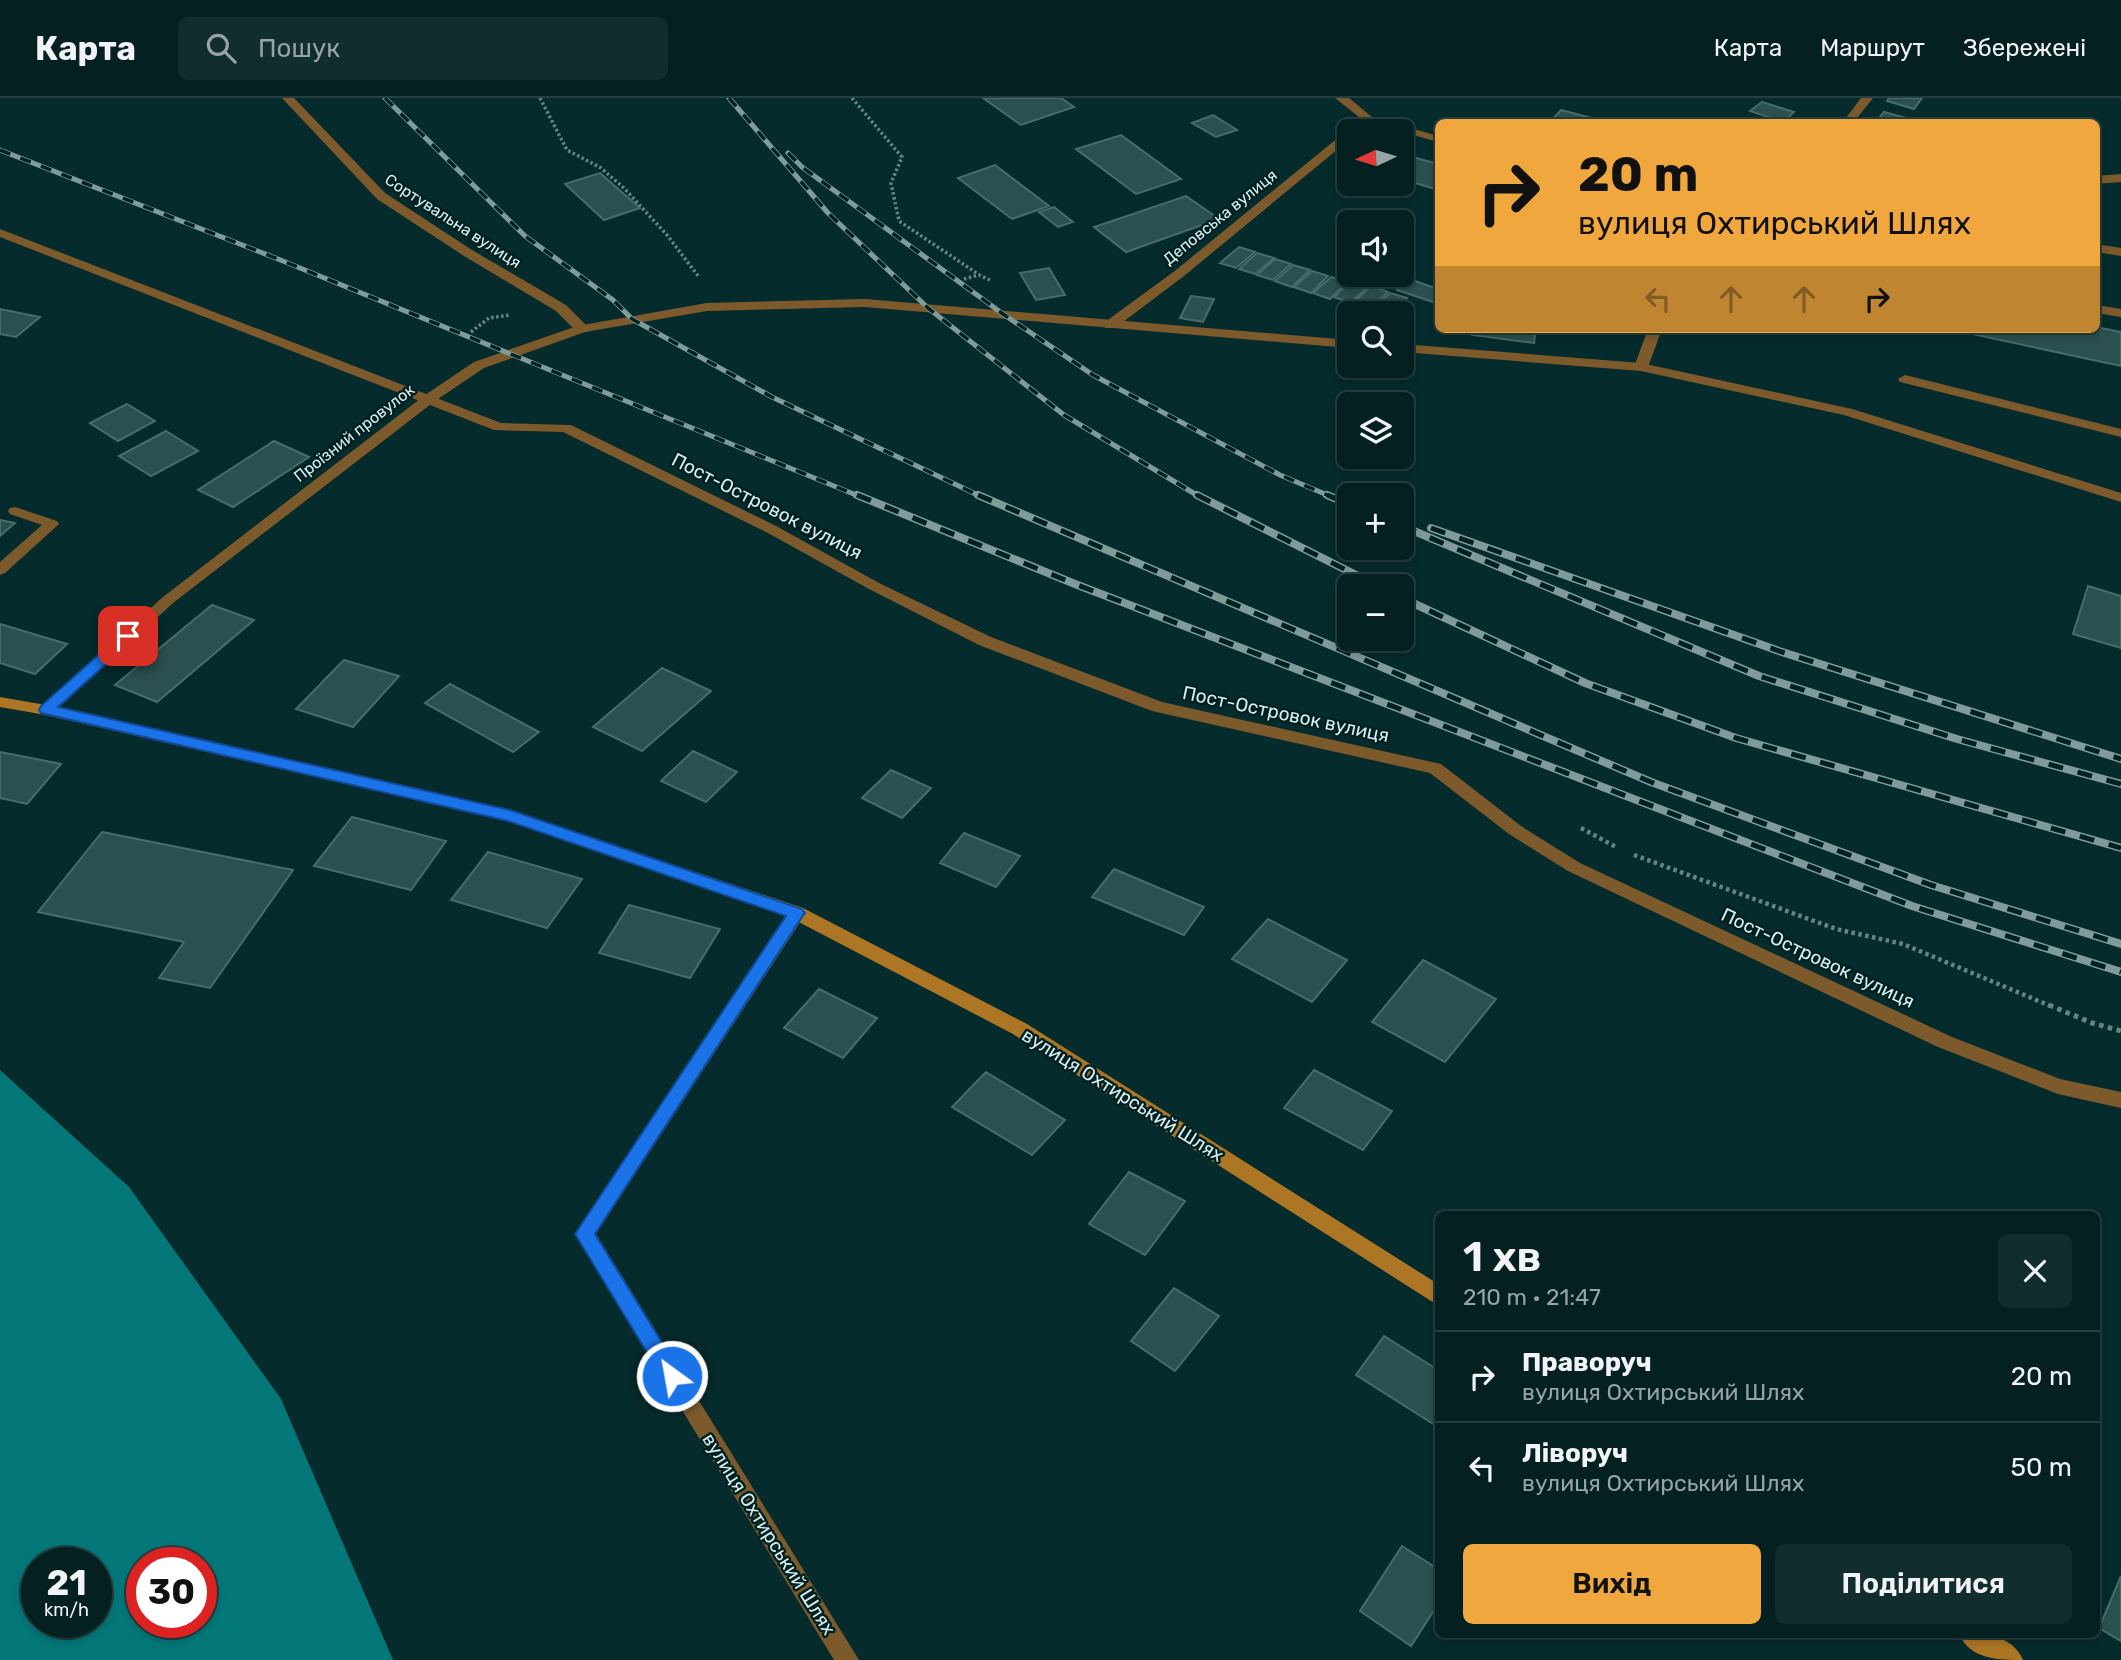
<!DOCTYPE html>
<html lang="uk">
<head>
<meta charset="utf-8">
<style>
	:root { --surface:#042021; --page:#122d2e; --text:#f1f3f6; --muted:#97a3a5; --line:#253e3f; --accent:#efa73e }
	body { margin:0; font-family:Rubik,sans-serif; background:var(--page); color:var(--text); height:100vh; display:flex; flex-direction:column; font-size:26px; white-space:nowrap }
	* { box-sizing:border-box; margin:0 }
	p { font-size:23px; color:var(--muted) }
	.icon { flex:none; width:38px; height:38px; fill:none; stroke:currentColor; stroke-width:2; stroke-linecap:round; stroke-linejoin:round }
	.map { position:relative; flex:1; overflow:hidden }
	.side { position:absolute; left:1435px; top:1113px; width:665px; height:427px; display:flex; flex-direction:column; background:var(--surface); border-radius:10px; box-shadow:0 4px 10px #0003,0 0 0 2px var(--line) }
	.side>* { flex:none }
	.hud { position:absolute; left:1435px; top:21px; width:665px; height:214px; border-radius:10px; box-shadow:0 4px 10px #0003,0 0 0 2px var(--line); background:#efa73e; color:#111; overflow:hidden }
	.needle { width:46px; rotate:266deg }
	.tools { position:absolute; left:1337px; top:21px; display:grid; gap:14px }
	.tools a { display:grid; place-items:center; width:77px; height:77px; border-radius:10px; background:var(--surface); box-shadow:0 4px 10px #0003,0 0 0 2px var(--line); font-size:35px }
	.speed { position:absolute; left:21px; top:1449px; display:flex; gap:14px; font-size:35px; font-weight:700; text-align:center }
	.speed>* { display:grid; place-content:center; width:91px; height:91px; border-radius:50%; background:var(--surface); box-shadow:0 4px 10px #0003,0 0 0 2px var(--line); line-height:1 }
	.speed small { font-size:18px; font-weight:400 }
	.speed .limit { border:10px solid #d22; background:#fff; color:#111 }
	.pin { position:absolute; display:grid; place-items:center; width:60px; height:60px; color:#fff; margin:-30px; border-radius:14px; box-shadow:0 4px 10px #0006 }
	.me { position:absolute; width:77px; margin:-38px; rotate:328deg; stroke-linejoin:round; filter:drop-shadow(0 0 5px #0008) }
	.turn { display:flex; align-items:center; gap:24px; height:147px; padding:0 28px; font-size:32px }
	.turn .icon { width:91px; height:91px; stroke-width:2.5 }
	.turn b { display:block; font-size:49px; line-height:60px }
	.lanes { display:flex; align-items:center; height:66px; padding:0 28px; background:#0003; justify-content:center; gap:35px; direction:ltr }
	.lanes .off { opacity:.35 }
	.round { display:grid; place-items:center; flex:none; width:74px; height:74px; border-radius:10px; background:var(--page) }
	.overview { display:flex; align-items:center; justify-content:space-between; height:119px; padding:0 28px }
	h1 { font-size:42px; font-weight:600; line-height:52px }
	.primary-button { display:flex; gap:14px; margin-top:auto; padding:14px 28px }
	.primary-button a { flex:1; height:80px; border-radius:10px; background:var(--accent); color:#111; font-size:28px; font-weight:600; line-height:80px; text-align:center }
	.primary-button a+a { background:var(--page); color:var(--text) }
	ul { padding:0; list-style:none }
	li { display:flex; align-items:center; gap:21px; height:91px; padding:0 28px; border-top:2px solid var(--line) }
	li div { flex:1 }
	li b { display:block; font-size:26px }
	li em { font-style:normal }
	header { display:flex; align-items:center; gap:42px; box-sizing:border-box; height:98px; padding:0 35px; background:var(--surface); border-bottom:2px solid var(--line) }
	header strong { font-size:33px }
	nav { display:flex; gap:38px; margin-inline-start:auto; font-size:24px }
	.search { width:490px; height:63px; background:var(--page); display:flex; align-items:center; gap:18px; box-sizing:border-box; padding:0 24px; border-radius:10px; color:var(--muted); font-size:26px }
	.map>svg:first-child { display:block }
	.water { fill:#047879; fill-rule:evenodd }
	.building { fill:#2c4f4f; stroke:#486b6b; stroke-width:2 }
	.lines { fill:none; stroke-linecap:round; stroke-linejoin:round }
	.path-far2 { stroke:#678484; stroke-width:3.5; stroke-dasharray:2.5 2.5; stroke-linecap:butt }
	.path-far1 { stroke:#678484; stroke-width:4.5; stroke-dasharray:3.5 3.5; stroke-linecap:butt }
	.path { stroke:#678484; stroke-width:5; stroke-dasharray:4.5 4.5; stroke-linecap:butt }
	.service { fill:#7c5a2c; fill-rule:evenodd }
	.minor { fill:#7c5a2c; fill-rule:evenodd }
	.tertiary { fill:#7c5a2c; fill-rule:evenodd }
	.secondary { fill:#ad7625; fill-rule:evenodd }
	.rail-far1-casing { stroke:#819b9b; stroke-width:5 }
	.rail-casing { stroke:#819b9b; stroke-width:8 }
	.rail-far1 { stroke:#002122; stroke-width:3.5; stroke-dasharray:11; stroke-linecap:butt }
	.rail { stroke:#002122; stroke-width:5; stroke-dasharray:15; stroke-linecap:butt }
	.route { fill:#1a73e8; stroke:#114b97; stroke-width:2 }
	.labels { text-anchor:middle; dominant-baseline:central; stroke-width:5; stroke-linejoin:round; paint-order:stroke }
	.far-street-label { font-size:16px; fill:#daedec; stroke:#002122 }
	.street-label { font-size:19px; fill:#daedec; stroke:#002122 }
</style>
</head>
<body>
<header>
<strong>Карта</strong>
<div class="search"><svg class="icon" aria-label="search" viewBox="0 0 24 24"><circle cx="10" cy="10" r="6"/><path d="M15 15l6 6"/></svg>Пошук</div>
<nav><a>Карта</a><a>Маршрут</a><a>Збережені</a></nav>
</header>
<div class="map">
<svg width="2121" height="1562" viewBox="0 0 2121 1562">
	<rect width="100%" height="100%" fill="#062b2c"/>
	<!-- water -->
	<path class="water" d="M0,972L129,1089L281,1301L393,1562H0ZM37,1465H96V1524H37ZM142,1465H201V1524H142Z"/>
	<!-- building -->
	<g class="building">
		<path d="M983,0H1061L1074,9L1021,27Z"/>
		<path d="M1889,0H1922L1914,11L1887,3Z"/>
		<path d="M1762,4L1794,14L1783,24L1750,13Z"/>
		<path d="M1561,12L1607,24H1550Z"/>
		<path d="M1884,14L1921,24H1876Z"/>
		<path d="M1213,17L1237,32L1216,39L1192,25Z"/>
		<path d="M1121,37L1181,81L1136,96L1076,51Z"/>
		<path d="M1402,56L1438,66V92L1402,81Z"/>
		<path d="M995,67L1049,108L1012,121L958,80Z"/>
		<path d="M600,75L640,110L604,122L565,86Z"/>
		<path d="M1186,98L1219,121L1126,154L1094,129Z"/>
		<path d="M1054,109L1073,124L1058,129L1039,114Z"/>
		<path d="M1239,149L1255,154L1236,170L1220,165Z"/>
		<path d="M1257,155L1274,160L1255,176L1239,171Z"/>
		<path d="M1275,161L1291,166L1273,182L1257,177Z"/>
		<path d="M1293,167L1310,172L1292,189L1275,183Z"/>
		<path d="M1049,170L1065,197L1036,202L1020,175Z"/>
		<path d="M1312,173L1328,178L1311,195L1294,189Z"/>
		<path d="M1331,179L1347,184L1330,201L1313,195Z"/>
		<path d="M1409,181L1438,191V198L1433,204L1397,192Z"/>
		<path d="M1352,182L1369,188L1351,205L1334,199Z"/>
		<path d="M1371,188L1388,194L1370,211L1353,205Z"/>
		<path d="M1390,195L1407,200L1392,215L1373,212Z"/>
		<path d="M1191,198L1214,201L1203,224L1180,220Z"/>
		<path d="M0,211L40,219L16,239L0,236Z"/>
		<path d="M2096,229L2121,234V268L1949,231Z"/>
		<path d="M1473,231H1536L1534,245L1472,237Z"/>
		<path d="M127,306L155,323L118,343L90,325Z"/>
		<path d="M166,333L198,353L151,378L119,358Z"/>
		<path d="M274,343L309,359L233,409L198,392Z"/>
		<path d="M0,422L15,425L0,438Z"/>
		<path d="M2088,488L2121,498V550L2073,536Z"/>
		<path d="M212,507L254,522L157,604L115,587Z"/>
		<path d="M0,526L67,546L35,576L0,565Z"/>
		<path d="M344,562L399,578L353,629L296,611Z"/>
		<path d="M662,570L711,593L642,653L593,629Z"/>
		<path d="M450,586L539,634L513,654L425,605Z"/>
		<path d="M693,653L737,674L706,704L661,683Z"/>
		<path d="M0,654L61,666L27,706L0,700Z"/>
		<path d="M891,672L931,690L902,720L862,700Z"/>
		<path d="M352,719L446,743L411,792L314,768Z"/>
		<path d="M102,734L293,772L210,890L159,880L184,844L38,814Z"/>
		<path d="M964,735L1020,758L996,789L940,765Z"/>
		<path d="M488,754L582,781L547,830L451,802Z"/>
		<path d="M1114,771L1204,809L1184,837L1092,799Z"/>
		<path d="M629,807L720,831L690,880L599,855Z"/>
		<path d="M1268,821L1347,862L1312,904L1232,861Z"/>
		<path d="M1423,862L1496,901L1445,964L1372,924Z"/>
		<path d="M819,891L877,920L843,960L784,930Z"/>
		<path d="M1314,972L1392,1013L1363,1052L1284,1010Z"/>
		<path d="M986,974L1065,1022L1032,1057L952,1009Z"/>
		<path d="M1129,1074L1185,1103L1145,1157L1089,1126Z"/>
		<path d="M1174,1190L1219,1218L1175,1273L1131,1243Z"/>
		<path d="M1384,1238L1438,1272V1329L1356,1277Z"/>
		<path d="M1402,1448L1438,1471V1506L1411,1548L1360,1513Z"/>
		<path d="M2121,1478V1543L2099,1530Z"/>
	</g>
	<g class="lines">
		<!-- path-far2 -->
		<g class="path-far2">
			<path d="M540,0L567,52L601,70L624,90L667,137L699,179"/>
			<path d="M852,0L902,59L891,85L899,123L978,176"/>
			<path d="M964,181L979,177L992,183"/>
			<path d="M471,234L489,220L510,217"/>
		</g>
		<!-- path-far1 -->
		<g class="path-far1">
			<path d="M1581,730L1616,749"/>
			<path d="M1634,757L1836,831L1903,846L2053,909"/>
		</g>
		<!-- path -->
		<path class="path" d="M2049,907L2092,925L2121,933"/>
		<!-- service -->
		<g class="service">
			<path d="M2096,146L2121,150V158L2096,154Z"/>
			<path d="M2096,207L2121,211V219L2096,215Z"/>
			<path d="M1905,277L2121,331V339L1900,284L1898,281Z"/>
		</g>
		<!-- minor -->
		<g class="minor">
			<path d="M282,0H294L385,95L472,152L566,207L587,228V234H577L556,213L464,158L377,101Z"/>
			<path d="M1335,0H1349L1372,19L1438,38V44L1364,23Z"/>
			<path d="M1861,0H1873L1854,24H1843Z"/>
			<path d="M1349,33V42L1184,178L1115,230H1105V224L1176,172L1345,34L1352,33Z"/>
			<path d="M2121,76V84L2096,86V78Z"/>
			<path d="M0,131L501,325L571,327L778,429L879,485L991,539L1162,604L1441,666L1521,728L1580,765L1952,939L2060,981L2121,994V1010L2058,996L1938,949L1568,773L1509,736L1430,675L1152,613L979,547L869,491L768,435L563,334L494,332L0,139Z"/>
			<path d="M1648,231H1662L1648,269L1641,273L1634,269Z"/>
			<path d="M15,409L57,423L59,426L5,475L0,477V464L42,427L10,416L8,413L10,410Z"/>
			<path d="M797,808L803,810L806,815L803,820L596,1136L859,1562H834L575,1136L791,810Z"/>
		</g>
		<!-- tertiary -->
		<g class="tertiary">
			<path d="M865,201L1349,242V250L865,209L707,213L585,234L484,270L435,303L173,505L52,616L46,617L38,612L163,499L425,297L474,264L577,228L707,205Z"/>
			<path d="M1402,246L1641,265L1852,311L2121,395V404L1844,317L1641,273L1402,254Z"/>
		</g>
		<!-- secondary -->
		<g class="secondary">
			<path d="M0,599L46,607L510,712L803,810L1027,926L1438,1186V1206L1431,1203L1013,936L791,820L508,723L46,617L0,609Z"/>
			<path d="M1959,1536C1983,1536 2012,1536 2023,1562C2000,1562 1970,1562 1959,1536Z"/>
		</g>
		<!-- rail-far1 casing -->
		<g class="rail-far1-casing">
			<g id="rail-far1">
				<path d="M385,0L525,138L613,202L632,221L772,299L982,399"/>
				<path d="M729,0L828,115L928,210L1064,317L1200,399"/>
				<path d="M0,52L278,161L861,399"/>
				<path d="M788,55L802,69L1003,216L1093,277L1280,377L1332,399"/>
			</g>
		</g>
		<!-- rail casing -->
		<g class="rail-casing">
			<g id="rail">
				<path d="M857,397L1075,486L1912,808L2121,874"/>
				<path d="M978,397L1651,684L1931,787L2121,846"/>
				<path d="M1197,397L1378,488"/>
				<path d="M1327,397L1349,406"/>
				<path d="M1402,428L1759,578L1957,641L2121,686"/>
				<path d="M1431,430L1779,553L2121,661"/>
				<path d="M1402,500L1585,585L1736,640L2121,750"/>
			</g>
		</g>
		<!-- rail-far1 -->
		<use href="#rail-far1" class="rail-far1"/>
		<!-- rail -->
		<use href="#rail" class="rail"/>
	</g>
	<!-- route -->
	<path class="route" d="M128,534L133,535V542L58,609L510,712L802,811L805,815L802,819L595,1136L679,1272L682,1278L679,1284L672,1287L665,1284L575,1136L786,818L508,723L41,615L39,612L41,608L123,535Z"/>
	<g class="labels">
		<!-- far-street labels -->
		<g class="far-street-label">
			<text transform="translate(1220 119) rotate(-39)">Деповська вулиця</text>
			<text transform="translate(453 123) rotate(33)">Сортувальна вулиця</text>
			<text transform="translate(354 335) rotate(-38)">Проїзний провулок</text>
		</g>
		<!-- street labels -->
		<g class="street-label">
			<text transform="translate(767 408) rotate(27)">Пост-Островок вулиця</text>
			<text transform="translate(1286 616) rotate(12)">Пост-Островок вулиця</text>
			<text transform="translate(1818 860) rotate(25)">Пост-Островок вулиця</text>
			<text transform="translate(1123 997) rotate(32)">вулиця Охтирський Шлях</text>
			<text transform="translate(769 1436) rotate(58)">вулиця Охтирський Шлях</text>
		</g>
	</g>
</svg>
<div class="tools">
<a><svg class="needle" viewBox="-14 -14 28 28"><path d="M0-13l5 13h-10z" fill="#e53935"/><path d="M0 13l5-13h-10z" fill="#97a3a5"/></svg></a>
<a><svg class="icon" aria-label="sound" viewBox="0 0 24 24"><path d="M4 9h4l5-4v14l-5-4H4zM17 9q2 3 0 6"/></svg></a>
<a><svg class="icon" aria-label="search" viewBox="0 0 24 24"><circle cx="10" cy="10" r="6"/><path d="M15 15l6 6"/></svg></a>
<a><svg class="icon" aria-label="layers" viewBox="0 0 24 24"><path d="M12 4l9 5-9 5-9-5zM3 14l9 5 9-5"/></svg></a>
<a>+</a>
<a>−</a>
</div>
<div class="speed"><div>21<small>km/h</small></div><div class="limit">30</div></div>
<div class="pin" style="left:128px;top:538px;background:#d93025"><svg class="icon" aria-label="arrive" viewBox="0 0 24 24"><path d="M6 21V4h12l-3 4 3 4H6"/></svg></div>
<svg class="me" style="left:672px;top:1278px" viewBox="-20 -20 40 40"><circle r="17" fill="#1a73e8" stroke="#fff" stroke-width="3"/><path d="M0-11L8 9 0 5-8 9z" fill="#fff"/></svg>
<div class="hud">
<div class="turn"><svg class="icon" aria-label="right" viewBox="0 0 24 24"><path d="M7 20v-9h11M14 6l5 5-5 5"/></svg><div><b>20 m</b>вулиця Охтирський Шлях</div></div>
<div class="lanes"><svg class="icon off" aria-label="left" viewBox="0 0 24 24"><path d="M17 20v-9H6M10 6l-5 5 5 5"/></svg><svg class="icon off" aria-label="ahead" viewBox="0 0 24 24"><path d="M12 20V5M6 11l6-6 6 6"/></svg><svg class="icon off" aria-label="ahead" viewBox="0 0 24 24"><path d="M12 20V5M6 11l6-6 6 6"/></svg><svg class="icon" aria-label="right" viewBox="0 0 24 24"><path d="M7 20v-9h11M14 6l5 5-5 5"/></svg></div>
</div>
<section class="side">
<div class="overview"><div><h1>1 хв</h1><p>210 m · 21:47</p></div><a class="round"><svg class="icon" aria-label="close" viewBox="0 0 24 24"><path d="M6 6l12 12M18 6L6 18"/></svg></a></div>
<ul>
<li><svg class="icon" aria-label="right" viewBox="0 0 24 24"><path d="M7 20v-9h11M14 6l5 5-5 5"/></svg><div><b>Праворуч</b><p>вулиця Охтирський Шлях</p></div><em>20 m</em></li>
<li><svg class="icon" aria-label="left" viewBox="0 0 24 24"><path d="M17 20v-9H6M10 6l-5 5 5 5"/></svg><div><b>Ліворуч</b><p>вулиця Охтирський Шлях</p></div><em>50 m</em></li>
</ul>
<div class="primary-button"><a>Вихід</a><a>Поділитися</a></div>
</section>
</div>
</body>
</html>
